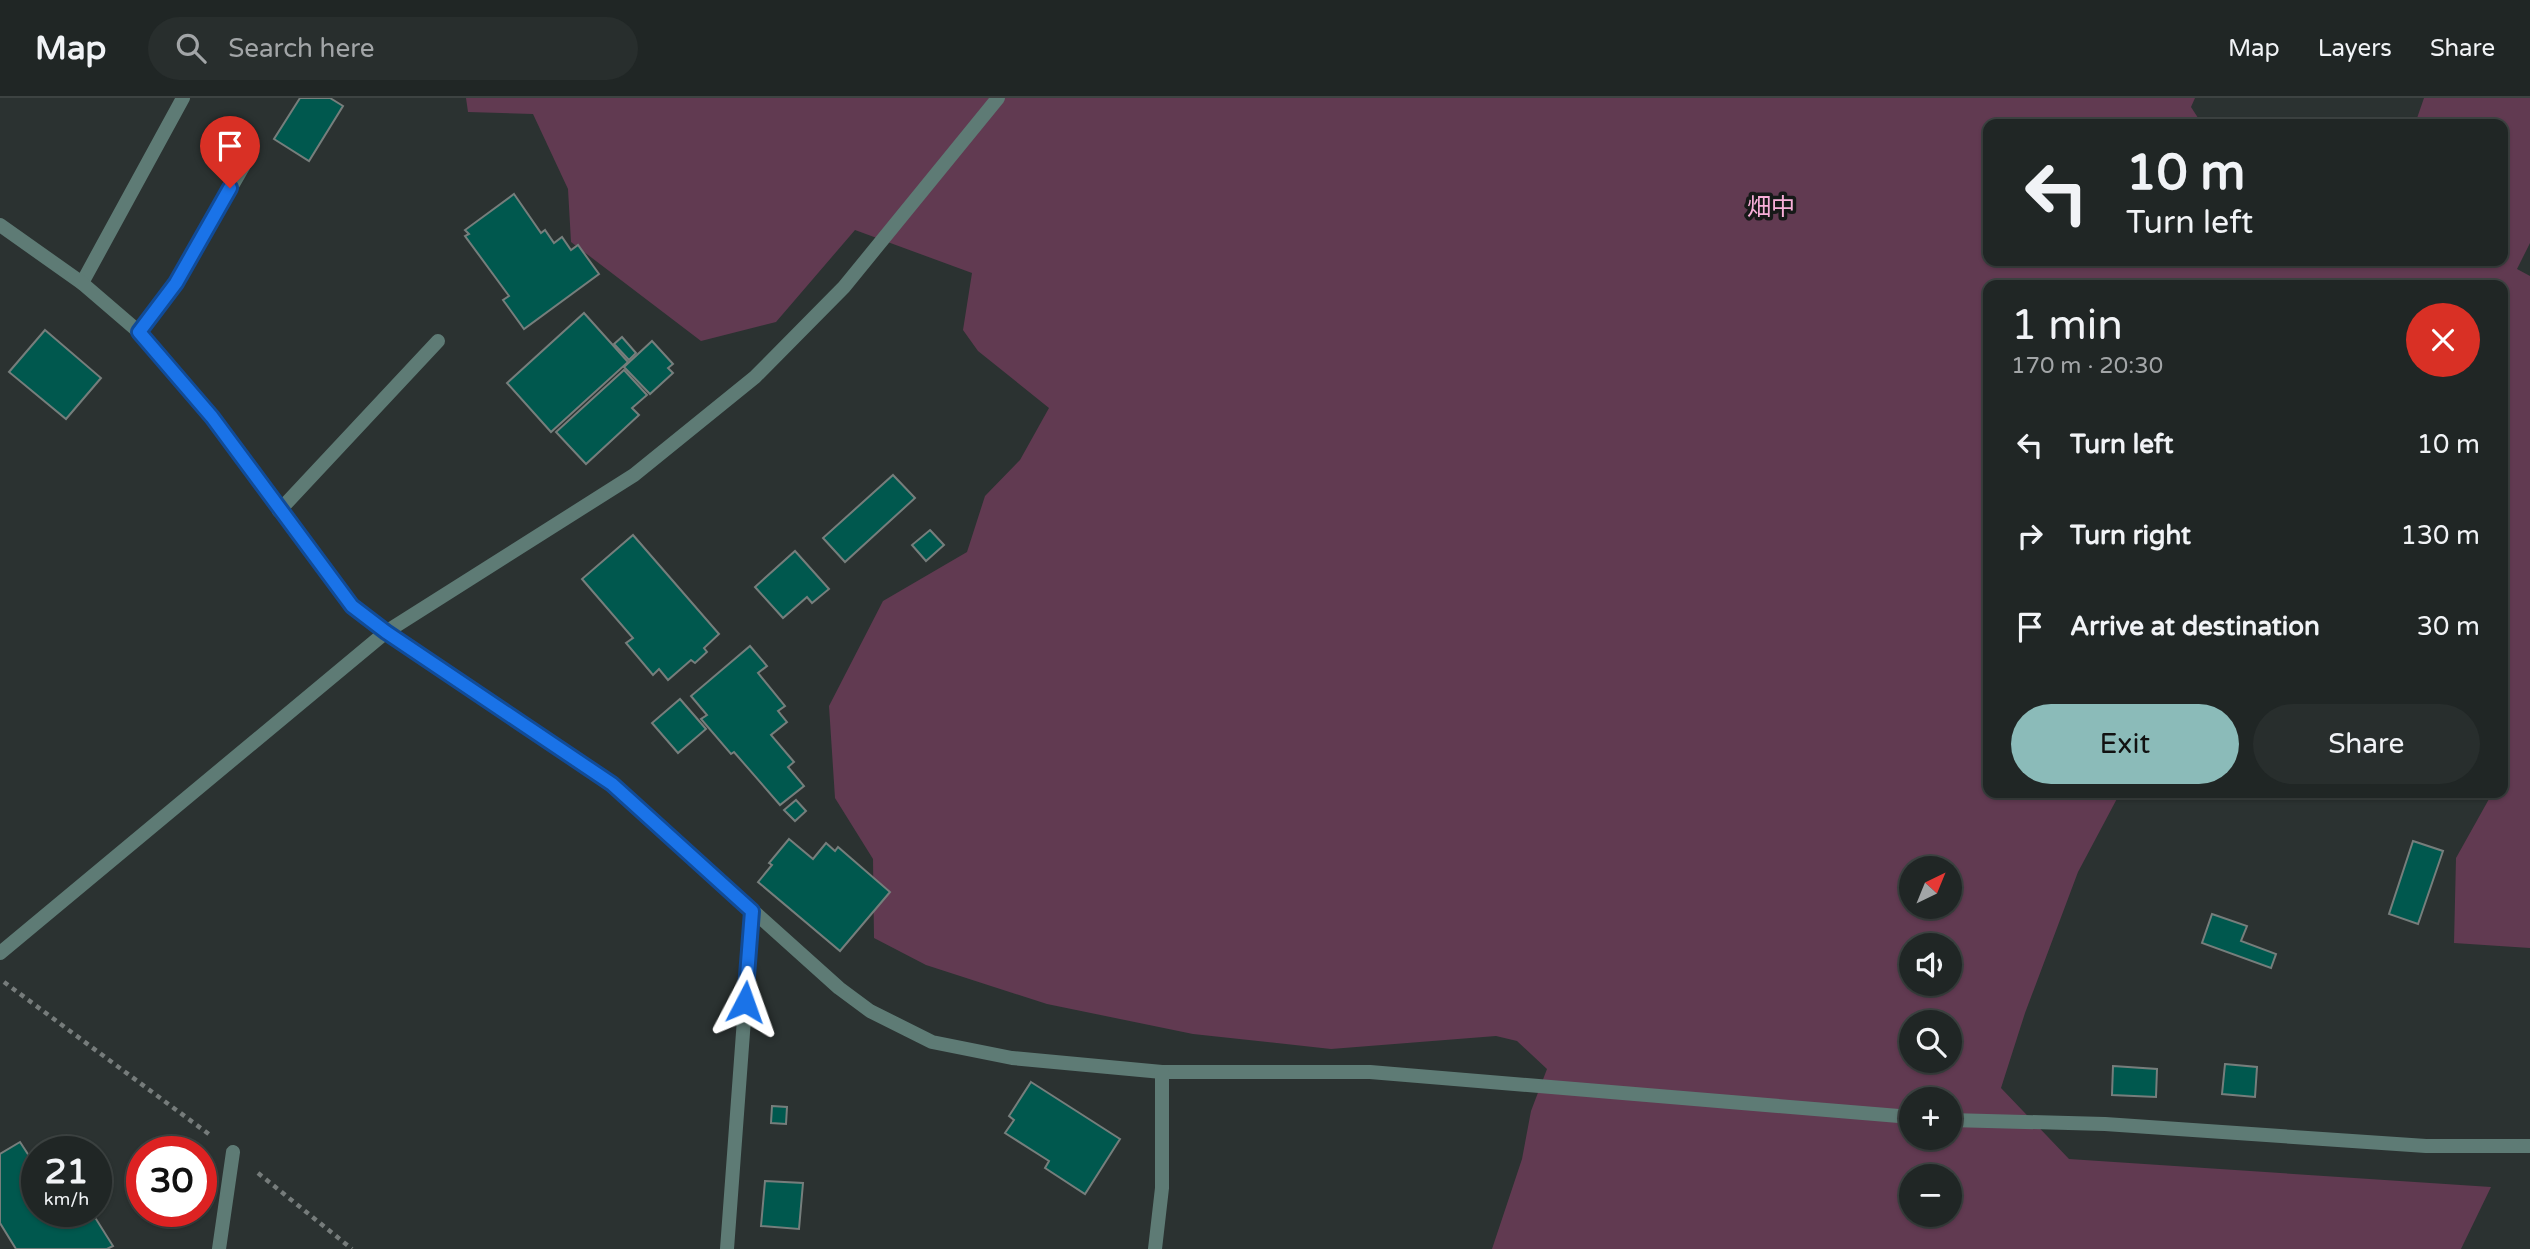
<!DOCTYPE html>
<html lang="en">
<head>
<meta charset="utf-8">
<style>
	:root { --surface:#202625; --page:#282e2d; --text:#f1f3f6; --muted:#a2a5a7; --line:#3d4342; --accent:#8bbbb9 }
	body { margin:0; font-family:"Varela Round","Noto Sans JP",sans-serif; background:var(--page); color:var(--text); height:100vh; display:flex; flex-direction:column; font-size:26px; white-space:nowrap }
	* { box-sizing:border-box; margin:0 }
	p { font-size:23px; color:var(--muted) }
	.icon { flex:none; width:38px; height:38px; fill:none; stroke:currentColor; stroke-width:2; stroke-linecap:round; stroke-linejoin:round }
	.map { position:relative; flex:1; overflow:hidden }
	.sheet { position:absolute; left:1983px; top:182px; width:525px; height:518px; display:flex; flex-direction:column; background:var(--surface); border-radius:14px; box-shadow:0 2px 5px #0004,0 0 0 2px var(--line) }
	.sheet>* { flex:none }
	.banner { position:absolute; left:1983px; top:21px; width:525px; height:147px; border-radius:14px; box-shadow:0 2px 5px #0004,0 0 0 2px var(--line); background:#202625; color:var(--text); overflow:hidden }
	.needle { width:46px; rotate:43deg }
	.tools { position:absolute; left:1899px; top:758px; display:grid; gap:14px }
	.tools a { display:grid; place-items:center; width:63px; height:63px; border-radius:50%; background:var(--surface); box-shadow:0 2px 5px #0004,0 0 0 2px var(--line); font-size:35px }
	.speed { position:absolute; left:21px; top:1038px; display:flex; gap:14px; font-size:35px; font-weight:700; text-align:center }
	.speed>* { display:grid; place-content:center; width:91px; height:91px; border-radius:50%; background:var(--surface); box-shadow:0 2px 5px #0004,0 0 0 2px var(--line); line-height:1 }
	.speed small { font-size:18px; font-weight:400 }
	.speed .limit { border:10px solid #d22; background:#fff; color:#111 }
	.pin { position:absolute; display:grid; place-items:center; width:60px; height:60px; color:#fff; margin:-72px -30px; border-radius:50% 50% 50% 0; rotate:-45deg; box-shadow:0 0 7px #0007 }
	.pin .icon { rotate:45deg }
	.me { position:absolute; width:77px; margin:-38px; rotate:4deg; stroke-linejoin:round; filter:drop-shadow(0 0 5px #0008) }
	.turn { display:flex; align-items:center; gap:24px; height:147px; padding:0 28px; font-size:32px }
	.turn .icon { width:91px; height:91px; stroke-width:2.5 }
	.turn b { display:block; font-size:49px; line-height:60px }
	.round { display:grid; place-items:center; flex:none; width:74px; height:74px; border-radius:37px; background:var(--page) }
	.head { display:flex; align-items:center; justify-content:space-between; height:119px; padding:0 28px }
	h1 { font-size:42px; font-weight:600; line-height:52px }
	.cta { display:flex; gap:14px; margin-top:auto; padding:14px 28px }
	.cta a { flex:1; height:80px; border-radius:42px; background:var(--accent); color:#111; font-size:28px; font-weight:600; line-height:80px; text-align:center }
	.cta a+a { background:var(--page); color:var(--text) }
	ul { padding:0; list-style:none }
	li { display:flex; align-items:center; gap:21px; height:91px; padding:0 28px }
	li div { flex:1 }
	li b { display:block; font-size:26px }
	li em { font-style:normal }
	header { display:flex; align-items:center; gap:42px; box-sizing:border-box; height:98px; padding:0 35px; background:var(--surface); border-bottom:2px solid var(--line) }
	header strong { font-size:33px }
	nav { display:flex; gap:38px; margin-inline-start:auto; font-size:24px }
	.search { width:490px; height:63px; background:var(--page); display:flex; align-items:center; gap:18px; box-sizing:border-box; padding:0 24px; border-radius:38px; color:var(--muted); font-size:26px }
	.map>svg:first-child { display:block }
	.green { fill:#613a51; fill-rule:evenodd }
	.building { fill:#00584e; stroke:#767e7c; stroke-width:2 }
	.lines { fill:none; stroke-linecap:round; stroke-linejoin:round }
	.path { stroke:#767c7b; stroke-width:4.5; stroke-dasharray:5 5; stroke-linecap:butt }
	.lane { stroke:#5e7b75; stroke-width:14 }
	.street { stroke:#5e7b75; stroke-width:14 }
	.route-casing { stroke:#114b97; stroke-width:18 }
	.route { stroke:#1a73e8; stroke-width:12 }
	.labels { text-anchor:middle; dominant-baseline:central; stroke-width:7; stroke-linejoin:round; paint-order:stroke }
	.neighbourhood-label { font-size:24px; fill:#f8afd9; stroke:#161918 }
</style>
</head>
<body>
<header>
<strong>Map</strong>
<div class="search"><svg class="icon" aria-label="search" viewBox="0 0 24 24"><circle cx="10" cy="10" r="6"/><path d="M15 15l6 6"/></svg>Search here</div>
<nav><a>Map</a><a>Layers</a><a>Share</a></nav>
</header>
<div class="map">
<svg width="2530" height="1151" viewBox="0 0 2530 1151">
	<rect width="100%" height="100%" fill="#2b3231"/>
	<!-- green -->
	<path class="green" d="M466,0H2195L2191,9L2202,26H1988V163H2502V26H2415L2424,0H2530V145L2517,171L2530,178V850L2454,845L2456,760L2489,701L2485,695H2502V187H1988V695H2120L2078,774L2025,915L2001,990L2069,1061L2491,1089L2461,1151H1492L1522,1061L1531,1013L1547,971L1517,943L1496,938L1331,951L1193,936L1047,906L926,867L874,840L873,761L835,700L829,608L883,503L967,454L985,398L1020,362L1049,310L978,253L963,232L972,175L855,132L776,224L701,243L571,144L568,91L533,16L468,14ZM1911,770H1950V808H1911ZM1911,847H1950V886H1911ZM1911,924H1950V962H1911ZM1911,1001H1950V1040H1911ZM1911,1078H1950V1116H1911Z"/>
	<!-- building -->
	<g class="building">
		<path d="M300,0H330L343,8L309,63L274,41Z"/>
		<path d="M514,96L541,135L545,132L554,145L562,139L571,152L578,147L599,176L524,231L503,202L509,198L465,138L469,136L465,132Z"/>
		<path d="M584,215L628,264L551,334L507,285Z"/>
		<path d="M45,232L101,280L66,321L9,274Z"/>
		<path d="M622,239L636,255L629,262L614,246Z"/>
		<path d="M652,243L673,266L668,270L673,275L650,296L624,269Z"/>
		<path d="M624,272L647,297L632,310L639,317L586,366L556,334Z"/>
		<path d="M893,377L915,400L845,464L823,440Z"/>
		<path d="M930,432L944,447L926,463L912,447Z"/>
		<path d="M633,437L719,536L704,550L707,554L695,565L691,562L668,582L659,571L653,577L626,545L633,540L582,481Z"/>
		<path d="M795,453L829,491L812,505L807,499L783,520L755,489Z"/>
		<path d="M750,548L767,568L758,575L785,608L778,613L787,624L771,637L794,664L788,669L804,688L780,707L734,654L731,656L701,621L707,617L691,598Z"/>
		<path d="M680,601L706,631L678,655L652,625Z"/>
		<path d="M796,702L806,713L795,723L784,712Z"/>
		<path d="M789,741L813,761L826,745L835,753L838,749L890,794L840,853L758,784L772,767L769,765Z"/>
		<path d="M2413,743L2443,753L2418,826L2389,816Z"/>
		<path d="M2212,816L2247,828L2241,843L2276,856L2271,870L2202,845Z"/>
		<path d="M2225,966L2257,969L2255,999L2222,996Z"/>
		<path d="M2113,968L2157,971L2156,999L2112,997Z"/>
		<path d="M1031,984L1120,1041L1085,1096L1045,1070L1049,1063L1005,1035L1014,1022L1009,1018Z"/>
		<path d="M772,1008L787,1009L786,1026L771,1025Z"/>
		<path d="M20,1044L37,1070V1113H63L70,1125L91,1113L113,1148L107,1151H16L0,1125V1056Z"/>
		<path d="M765,1083L803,1085L799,1131L761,1128Z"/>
	</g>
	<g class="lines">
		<!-- path -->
		<g class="path">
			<path d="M4,884L210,1037"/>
			<path d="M258,1075L352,1151"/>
		</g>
		<!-- lane -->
		<g class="lane">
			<path d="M82,185L183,0"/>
			<path d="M139,234L176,185L244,67"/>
			<path d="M279,413L438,243"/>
			<path d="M219,1151L233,1054"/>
		</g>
		<!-- street -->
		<g class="street">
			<path d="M0,127L82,185L139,234L212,319L352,508L386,534L612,686L839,890L870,913L932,944L1012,960L1162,974H1370L1911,1019"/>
			<path d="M0,855L386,534L634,377L755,279L844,189L998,0"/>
			<path d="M1950,1022L2105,1026L2426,1048H2530"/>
			<path d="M727,1151L752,813"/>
			<path d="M1155,1151L1162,1090V974"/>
		</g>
	</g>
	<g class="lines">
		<!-- route casing -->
		<g class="route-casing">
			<path id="route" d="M230,90L176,185L139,234L212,319L352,508L386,534L612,686L752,813L745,904"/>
		</g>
		<!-- route -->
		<use href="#route" class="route"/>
	</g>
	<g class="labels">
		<!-- neighbourhood labels -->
		<g class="neighbourhood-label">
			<text x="1771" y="109">畑中</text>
		</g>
	</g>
</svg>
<div class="tools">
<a><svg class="needle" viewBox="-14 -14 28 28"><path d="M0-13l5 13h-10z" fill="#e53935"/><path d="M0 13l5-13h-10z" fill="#a2a5a7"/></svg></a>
<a><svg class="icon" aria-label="sound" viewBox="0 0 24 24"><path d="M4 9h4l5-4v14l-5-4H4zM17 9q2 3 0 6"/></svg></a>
<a><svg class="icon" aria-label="search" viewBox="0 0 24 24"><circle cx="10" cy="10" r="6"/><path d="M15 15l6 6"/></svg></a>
<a>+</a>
<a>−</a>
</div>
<div class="speed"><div>21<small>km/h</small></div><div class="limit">30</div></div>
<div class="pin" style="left:230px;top:90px;background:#d93025"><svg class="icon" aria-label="arrive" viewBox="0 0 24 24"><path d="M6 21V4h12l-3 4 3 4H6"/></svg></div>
<svg class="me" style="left:745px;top:904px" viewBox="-20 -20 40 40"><path d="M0-17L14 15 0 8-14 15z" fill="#1a73e8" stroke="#fff" stroke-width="4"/></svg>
<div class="banner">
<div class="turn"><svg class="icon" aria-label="left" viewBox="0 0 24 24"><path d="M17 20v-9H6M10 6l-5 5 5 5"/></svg><div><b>10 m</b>Turn left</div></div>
</div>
<section class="sheet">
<div class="head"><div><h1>1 min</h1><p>170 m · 20:30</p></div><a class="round" style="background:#d93025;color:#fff"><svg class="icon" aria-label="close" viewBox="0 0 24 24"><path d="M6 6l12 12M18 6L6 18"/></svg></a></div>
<ul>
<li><svg class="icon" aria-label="left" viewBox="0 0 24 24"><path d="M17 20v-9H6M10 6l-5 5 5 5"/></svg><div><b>Turn left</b></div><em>10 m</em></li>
<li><svg class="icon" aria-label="right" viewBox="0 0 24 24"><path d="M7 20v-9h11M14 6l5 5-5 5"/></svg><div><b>Turn right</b></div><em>130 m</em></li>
<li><svg class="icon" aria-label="arrive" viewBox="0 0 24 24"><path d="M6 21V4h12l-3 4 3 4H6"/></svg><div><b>Arrive at destination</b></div><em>30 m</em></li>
</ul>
<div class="cta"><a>Exit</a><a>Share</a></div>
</section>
</div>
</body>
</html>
